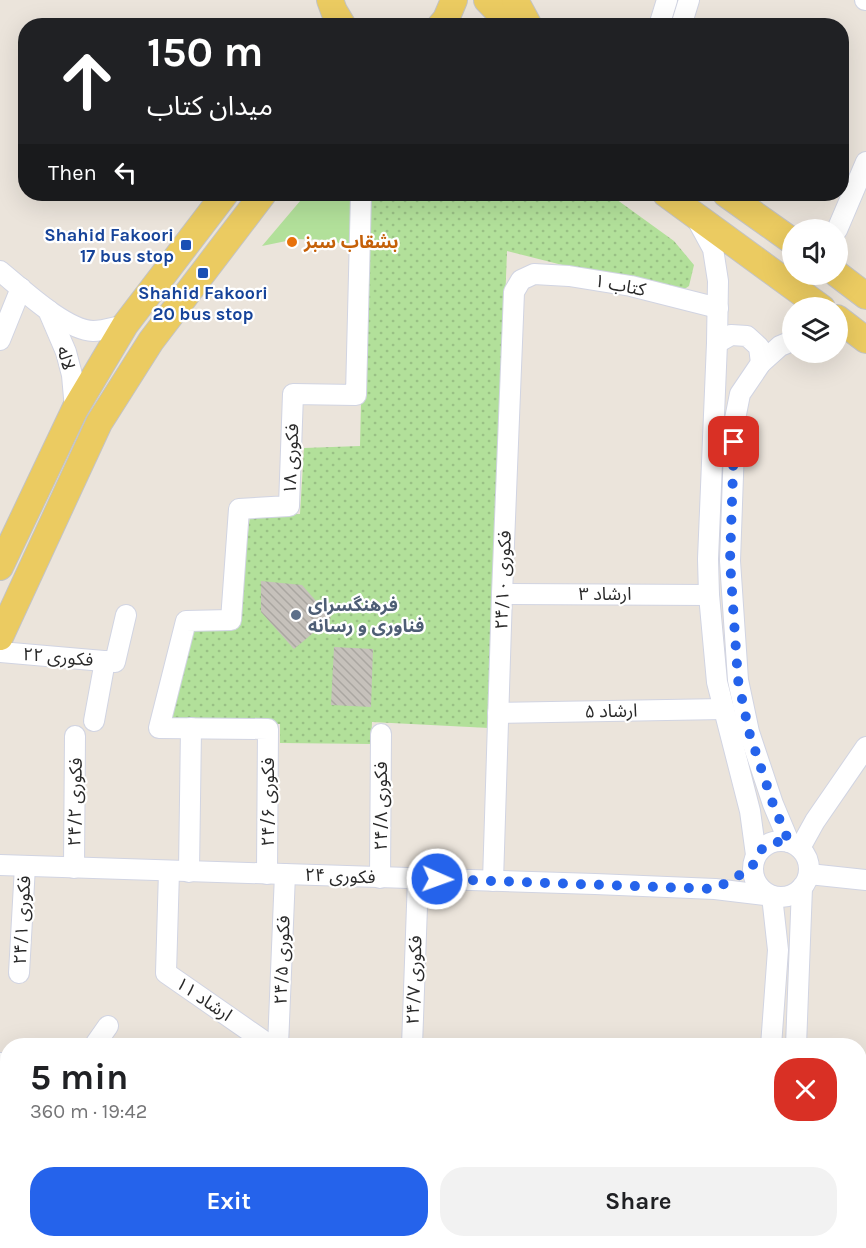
<!DOCTYPE html>
<html lang="en">
<head>
<meta charset="utf-8">
<style>
	:root { --surface:#fff; --page:#f2f2f2; --text:#202124; --muted:#757577; --accent:#2563eb }
	body { margin:0; font-family:Karla,"Noto Sans Arabic",sans-serif; background:var(--page); color:var(--text); height:100vh; display:flex; flex-direction:column; font-size:22px; white-space:nowrap }
	* { box-sizing:border-box; margin:0 }
	p { font-size:20px; color:var(--muted) }
	.icon { flex:none; width:33px; height:33px; fill:none; stroke:currentColor; stroke-width:2; stroke-linecap:round; stroke-linejoin:round }
	.map { position:relative; flex:1; overflow:hidden }
	.drawer { position:absolute; left:0px; top:1038px; width:867px; height:210px; display:flex; flex-direction:column; background:var(--surface); border-radius:24px 24px 0 0; box-shadow:0 6px 24px #0002 }
	.drawer>* { flex:none }
	.banner { position:absolute; left:18px; top:18px; width:831px; height:183px; border-radius:24px; box-shadow:0 6px 24px #0002; background:#202124; color:#fff; overflow:hidden }
	.buttons { position:absolute; left:782px; top:219px; display:grid; gap:12px }
	.buttons a { display:grid; place-items:center; width:66px; height:66px; border-radius:50%; background:var(--surface); box-shadow:0 6px 24px #0002; font-size:30px }
	.pin { position:absolute; display:grid; place-items:center; width:51px; height:51px; color:#fff; margin:-26px; border-radius:12px; box-shadow:0 3px 9px #0006 }
	.me { position:absolute; width:66px; margin:-33px; rotate:92deg; stroke-linejoin:round; filter:drop-shadow(0 0 4px #0008) }
	.turn { display:flex; align-items:center; gap:21px; height:126px; padding:0 30px; font-size:27px }
	.turn .icon { width:78px; height:78px; stroke-width:2.5 }
	.turn b { display:block; font-size:42px; line-height:51px }
	.then { display:flex; align-items:center; height:57px; padding:0 30px; background:#0003; gap:12px; font-size:22px }
	.round { display:grid; place-items:center; flex:none; width:63px; height:63px; border-radius:24px; background:var(--page) }
	.summary { display:flex; align-items:center; justify-content:space-between; height:102px; padding:0 30px }
	h1 { font-size:36px; font-weight:700; line-height:45px }
	.primary-button { display:flex; gap:12px; margin-top:auto; padding:12px 30px }
	.primary-button a { flex:1; height:69px; border-radius:24px; background:var(--accent); color:#fff; font-size:24px; font-weight:700; line-height:69px; text-align:center }
	.primary-button a+a { background:var(--page); color:var(--text) }
	.map>svg:first-child { display:block }
	.grass { fill:#b2e09a }
	.park { fill:url(#park-dots) }
	.building { fill:url(#building-back-hatch) }
	.lines { fill:none; stroke-linecap:round; stroke-linejoin:round }
	.minor-casing { stroke:#d1d4e2; stroke-width:22 }
	.major-casing { stroke:#c3c3c3; stroke-width:28 }
	.minor { stroke:#fff; stroke-width:20 }
	.major { stroke:#ebcb61; stroke-width:26 }
	.route { stroke:#2563eb; stroke-width:10; stroke-dasharray:0 18 }
	.food-dot { fill:#e8710a; stroke:#fff; stroke-width:2 }
	.transit-dot { fill:#1a4fb4; stroke:#fff; stroke-width:2 }
	.service-dot { fill:#5c6f8a; stroke:#fff; stroke-width:2 }
	.labels { text-anchor:middle; dominant-baseline:central; stroke-width:4.5; stroke-linejoin:round; paint-order:stroke }
	.transit-label { font-size:18px; font-weight:bold; fill:#164399; stroke:#fff; text-anchor:end }
	.food-label { font-size:18px; font-weight:bold; fill:#c56008; stroke:#fff; text-anchor:start }
	.street-label { font-size:18px; fill:#292929; stroke:#fff }
	.service-label { font-size:18px; font-weight:bold; fill:#4e5e75; stroke:#fff; text-anchor:start }
</style>
</head>
<body>
<div class="map">
<svg width="866" height="1248" viewBox="0 0 866 1248">
	<defs>
		<pattern id="park-dots" width="8" height="8" patternUnits="userSpaceOnUse" patternTransform="scale(1.5)"><rect width="8" height="8" fill="#b2e09a"/><path d="M2 2h.1M6 6h.1" fill="none" stroke="#99c085" stroke-width="1.8" stroke-linecap="round"/></pattern>
		<pattern id="building-back-hatch" width="6" height="6" patternUnits="userSpaceOnUse" patternTransform="scale(1.5)"><rect width="6" height="6" fill="#c6c1bb"/><path d="M-1 5l2 2M0 0l6 6M5-1l2 2" fill="none" stroke="#aaa6a1"/></pattern>
	</defs>
	<rect width="100%" height="100%" fill="#ebe4db"/>
	<!-- grass -->
	<path class="grass" d="M306,194H355L352,249L332,240L296,239L262,246Z"/>
	<!-- park -->
	<g class="park">
		<path d="M366,194H609L674,241L694,265L689,286L677,294L507,251L489,728L372,722L371,744L280,743V724L168,723L188,630H236L250,516L300,514L304,448L360,446Z"/>
		<path d="M7,1199L8,1240L33,1241L27,1248H0V1210Z"/>
	</g>
	<!-- building -->
	<g class="building">
		<path d="M261,581L302,585L331,618L294,649L261,612Z"/>
		<path d="M334,647L373,649L371,707L331,705Z"/>
	</g>
	<g class="lines">
		<!-- minor casing -->
		<g class="minor-casing">
			<g id="minor">
				<path d="M865,0H866"/>
				<path d="M659,26L667,0"/>
				<path d="M681,26L689,0"/>
				<path d="M695,216L713,249L718,281L717,343L708,559L709,595L717,682L750,811L756,855"/>
				<path d="M837,230L866,162"/>
				<path d="M0,271C22,289 65,330 93,331C103,331 115,327 125,325"/>
				<path d="M48,310L66,352L72,375L75,409"/>
				<path d="M0,340L21,288"/>
				<path d="M717,343L731,335L747,336L759,347L761,363"/>
				<path d="M502,594L709,595"/>
				<path d="M0,652L115,662L126,615"/>
				<path d="M498,713L724,709"/>
				<path d="M94,721L105,661"/>
				<circle cx="781" cy="869" r="28"/>
				<path d="M789,842L773,804L749,732L738,680L730,561L735,419L740,394L761,363L780,346L792,341"/>
				<path d="M800,848L815,821L866,747"/>
				<path d="M0,865L595,884L715,889L772,896L778,950L771,1046"/>
				<path d="M74,868L75,736"/>
				<path d="M169,871L166,973L271,1046"/>
				<path d="M189,872L191,728"/>
				<path d="M267,874L268,729L159,728L186,621L231,620L239,509L289,506L293,394L356,395L361,194"/>
				<path d="M809,874L866,880"/>
				<path d="M380,878L381,734"/>
				<path d="M493,881L502,594L514,292L521,280L534,274L569,276L631,286L718,308"/>
				<path d="M19,973L25,866"/>
				<path d="M94,1046L108,1026"/>
				<path d="M278,1046L285,874"/>
				<path d="M412,1046L418,878"/>
				<path d="M796,1046L802,887"/>
				<path d="M0,1063H8"/>
				<path d="M0,1185L8,1173"/>
				<path d="M191,1240L200,1248"/>
				<path d="M130,1248L136,1240"/>
				<path d="M313,1248L318,1240"/>
				<path d="M470,1248L476,1240"/>
				<path d="M749,1248L750,1240"/>
				<path d="M771,1248V1240"/>
			</g>
		</g>
		<!-- major casing -->
		<g class="major-casing">
			<g id="major">
				<path d="M330,0L334,11L343,26"/>
				<path d="M487,0L512,26"/>
				<path d="M515,0L529,26"/>
				<path d="M440,26L446,19L454,0"/>
				<path d="M666,194L822,308"/>
				<path d="M726,194L792,241"/>
				<path d="M837,274L866,296"/>
				<path d="M837,318L866,340"/>
				<path d="M0,567L75,409L125,325L225,194"/>
				<path d="M0,637L99,423L151,341L263,194"/>
			</g>
		</g>
		<!-- minor -->
		<use href="#minor" class="minor"/>
		<!-- major -->
		<use href="#major" class="major"/>
	</g>
	<g class="lines">
		<!-- route -->
		<path class="route" d="M437,879L715,889L752,868C758,848 768,840 789,842L773,804L749,732L738,680L730,561L734,442"/>
	</g>
	<!-- markers -->
	<circle class="food-dot" cx="292" cy="242" r="6"/>
	<g class="transit-dot">
		<rect x="180" y="239" width="12" height="12" rx="3"/>
		<rect x="197" y="267" width="12" height="12" rx="3"/>
	</g>
	<circle class="service-dot" cx="296" cy="615" r="6"/>
	<g class="labels">
		<!-- transit labels -->
		<g class="transit-label">
			<text x="174" y="235">Shahid Fakoori<tspan x="174" dy="21">17 bus stop</tspan></text>
			<text x="203" y="293" text-anchor="middle">Shahid Fakoori<tspan x="203" dy="21">20 bus stop</tspan></text>
		</g>
		<!-- food labels -->
		<g class="food-label">
			<text x="304" y="242">بشقاب سبز</text>
		</g>
		<!-- street labels -->
		<g class="street-label">
			<text transform="translate(620 285) rotate(11)">کتاب ۱</text>
			<text transform="translate(66 358) rotate(73)">لاله</text>
			<text transform="translate(291 459) rotate(-88)">فکوری ١٨</text>
			<text transform="translate(503 580) rotate(-88)">فکوری ۲۴/۱۰</text>
			<text x="605" y="594">ارشاد ۳</text>
			<text transform="translate(58 657) rotate(5)">فکوری ۲۲</text>
			<text transform="translate(611 711) rotate(-1)">ارشاد ۵</text>
			<text transform="translate(75 802) rotate(-89)">فکوری ۲۴/۲</text>
			<text transform="translate(268 802) rotate(-90)">فکوری ۲۴/۶</text>
			<text transform="translate(381 806) rotate(-90)">فکوری ۲۴/۸</text>
			<text transform="translate(340 876) rotate(2)">فکوری ۲۴</text>
			<text transform="translate(22 920) rotate(-87)">فکوری ۲۴/۱</text>
			<text transform="translate(282 960) rotate(-88)">فکوری ۲۴/۵</text>
			<text transform="translate(414 980) rotate(-88)">فکوری ۲۴/۷</text>
			<text transform="translate(204 999) rotate(34)">ارشاد ۱۱</text>
		</g>
		<!-- service labels -->
		<g class="service-label">
			<text x="308" y="605">فرهنگسرای<tspan x="308" dy="21">فناوری و رسانه</tspan></text>
		</g>
	</g>
</svg>
<div class="buttons">
<a><svg class="icon" aria-label="sound" viewBox="0 0 24 24"><path d="M4 9h4l5-4v14l-5-4H4zM17 9q2 3 0 6"/></svg></a>
<a><svg class="icon" aria-label="layers" viewBox="0 0 24 24"><path d="M12 4l9 5-9 5-9-5zM3 14l9 5 9-5"/></svg></a>
</div>
<div class="pin" style="left:734px;top:442px;background:#d93025"><svg class="icon" aria-label="arrive" viewBox="0 0 24 24"><path d="M6 21V4h12l-3 4 3 4H6"/></svg></div>
<svg class="me" style="left:437px;top:879px" viewBox="-20 -20 40 40"><circle r="17" fill="#2563eb" stroke="#fff" stroke-width="3"/><path d="M0-11L8 9 0 5-8 9z" fill="#fff"/></svg>
<div class="banner">
<div class="turn"><svg class="icon" aria-label="ahead" viewBox="0 0 24 24"><path d="M12 20V5M6 11l6-6 6 6"/></svg><div><b>150 m</b>میدان کتاب</div></div>
<div class="then">Then<svg class="icon" aria-label="left" viewBox="0 0 24 24"><path d="M17 20v-9H6M10 6l-5 5 5 5"/></svg></div>
</div>
<section class="drawer">
<div class="summary"><div><h1>5 min</h1><p>360 m · 19:42</p></div><a class="round" style="background:#d93025;color:#fff"><svg class="icon" aria-label="close" viewBox="0 0 24 24"><path d="M6 6l12 12M18 6L6 18"/></svg></a></div>
<div class="primary-button"><a>Exit</a><a>Share</a></div>
</section>
</div>
</body>
</html>
